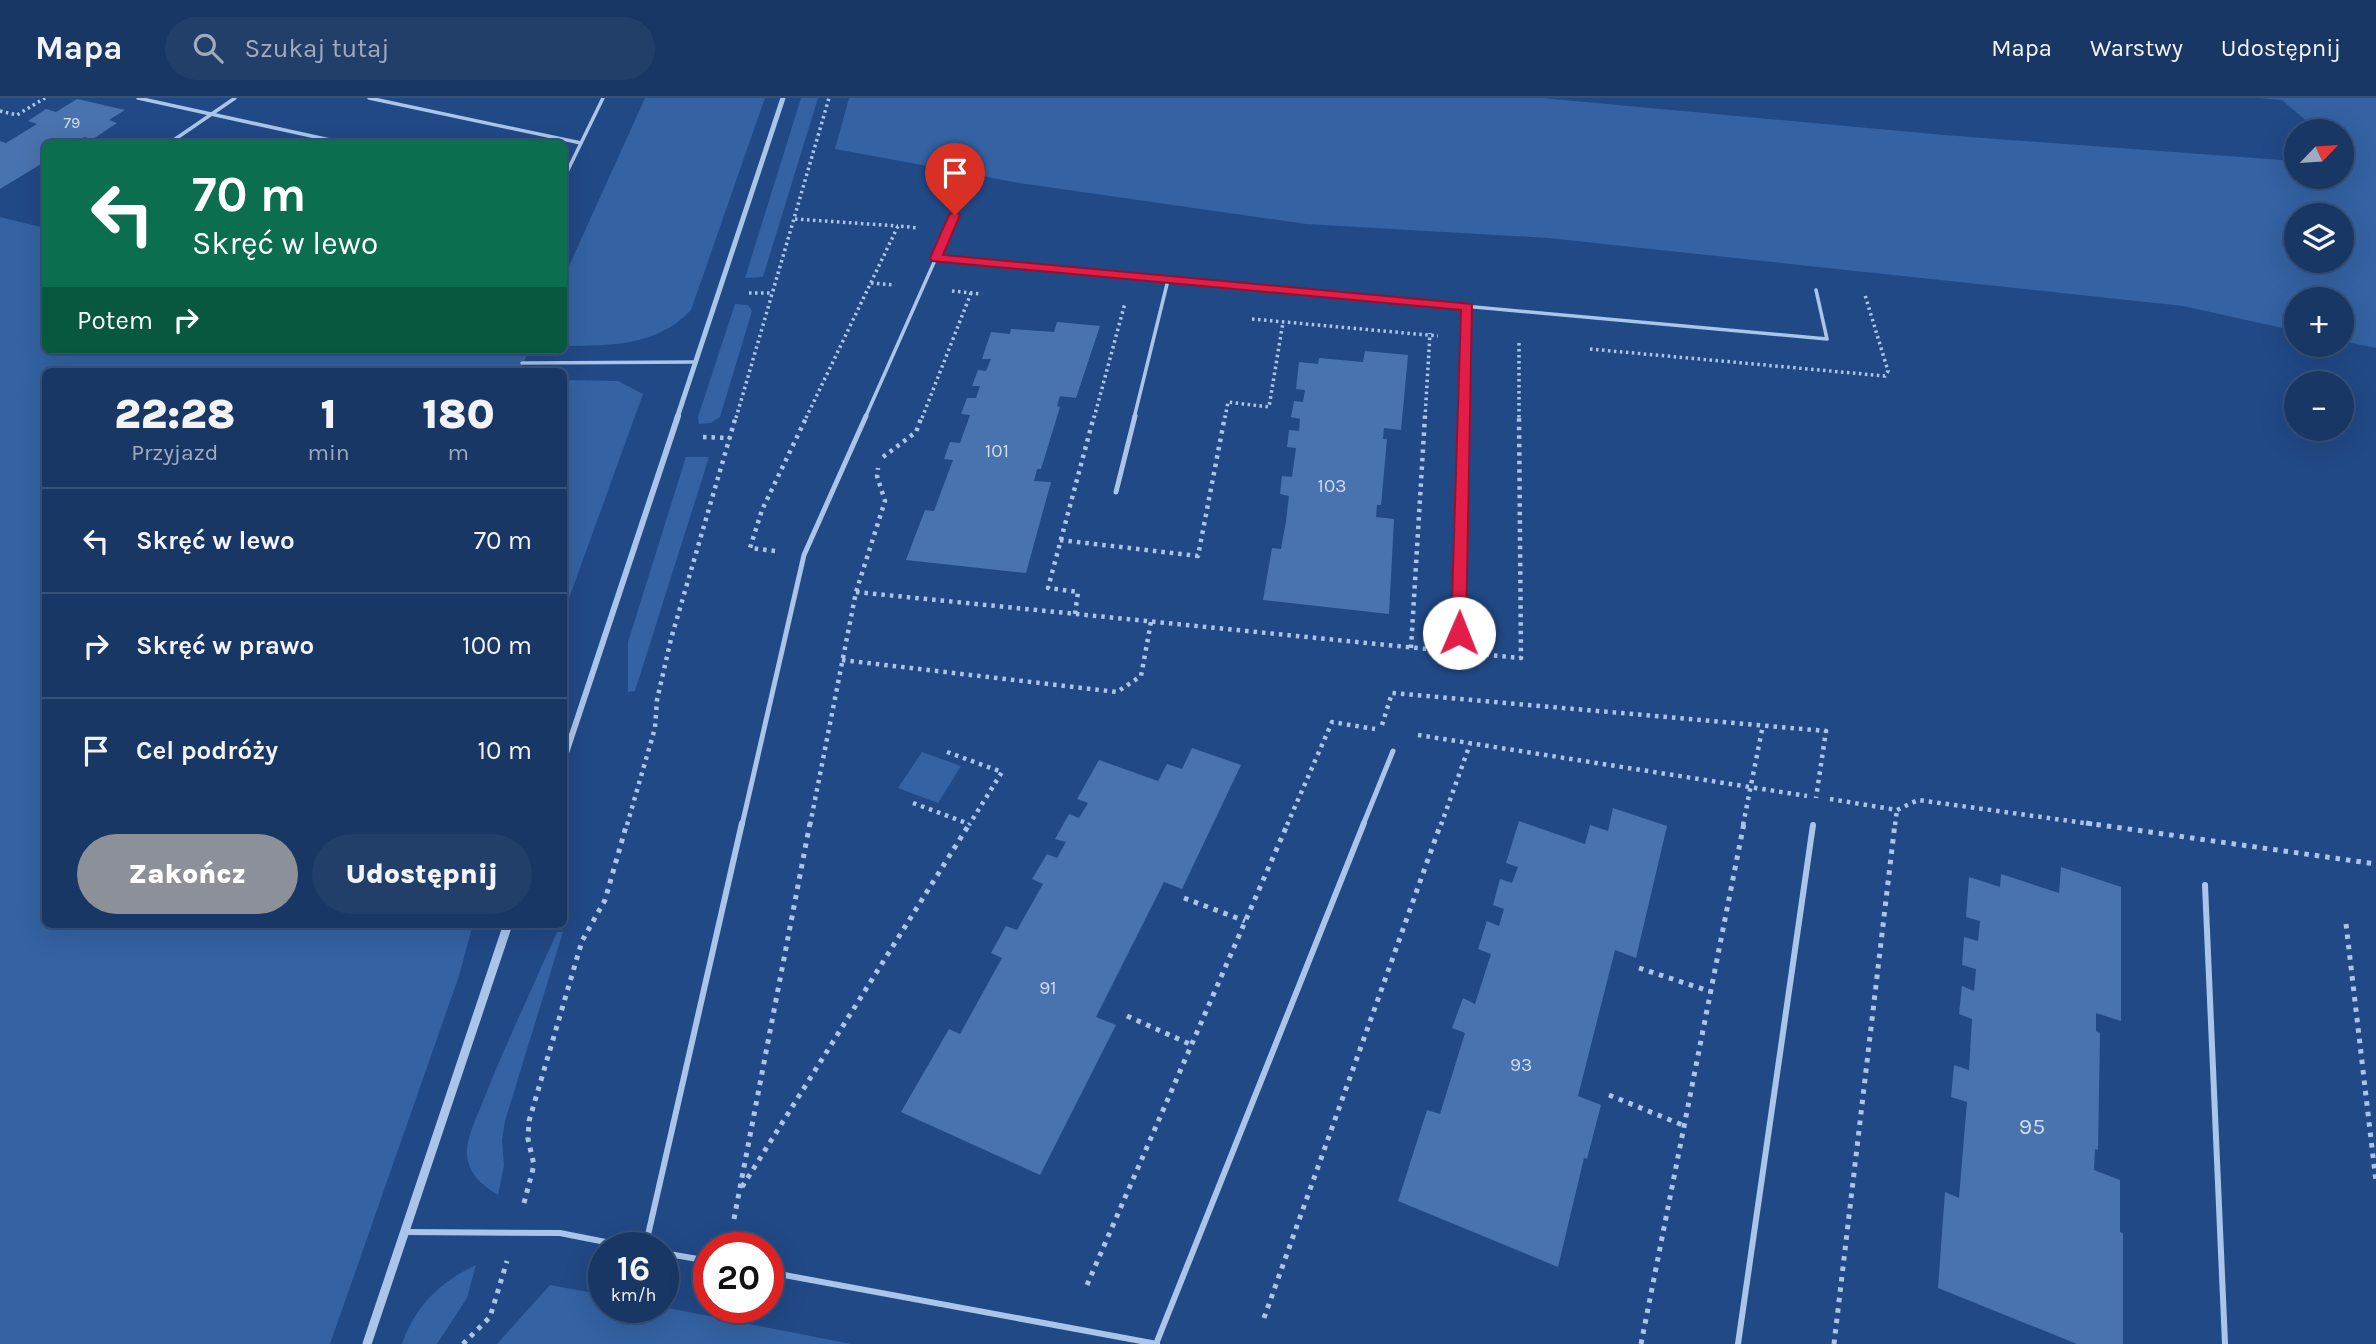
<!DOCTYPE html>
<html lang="pl">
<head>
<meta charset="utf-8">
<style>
	:root { --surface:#193764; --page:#223f6a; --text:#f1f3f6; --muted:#9facbf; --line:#375178; --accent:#8c9099 }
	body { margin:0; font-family:Karla,sans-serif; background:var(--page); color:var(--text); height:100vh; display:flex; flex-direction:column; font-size:26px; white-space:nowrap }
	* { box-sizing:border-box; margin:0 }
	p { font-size:23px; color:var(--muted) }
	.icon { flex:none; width:38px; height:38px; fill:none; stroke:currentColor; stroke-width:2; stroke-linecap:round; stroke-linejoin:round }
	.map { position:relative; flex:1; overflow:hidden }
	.details { position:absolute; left:42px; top:270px; width:525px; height:560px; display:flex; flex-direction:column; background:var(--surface); border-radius:10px; box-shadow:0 7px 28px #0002,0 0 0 2px var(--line) }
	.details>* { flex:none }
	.top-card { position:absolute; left:42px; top:42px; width:525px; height:214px; border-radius:10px; box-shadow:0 7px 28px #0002,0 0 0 2px var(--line); background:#0b6e4f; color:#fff; overflow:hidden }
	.needle { width:46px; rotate:65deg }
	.fabs { position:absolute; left:2284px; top:21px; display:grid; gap:14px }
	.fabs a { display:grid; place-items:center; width:70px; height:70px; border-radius:50%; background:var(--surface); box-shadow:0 7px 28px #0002,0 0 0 2px var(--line); font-size:35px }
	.speed { position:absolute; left:588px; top:1134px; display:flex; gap:14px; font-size:35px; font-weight:700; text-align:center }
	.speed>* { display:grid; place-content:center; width:91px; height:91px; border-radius:50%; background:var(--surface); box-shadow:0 7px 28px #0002,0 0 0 2px var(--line); line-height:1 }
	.speed small { font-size:18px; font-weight:400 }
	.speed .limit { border:10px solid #d22; background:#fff; color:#111 }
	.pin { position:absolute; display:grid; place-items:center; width:60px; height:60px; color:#fff; margin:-72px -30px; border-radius:50% 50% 50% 0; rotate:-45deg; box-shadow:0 0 7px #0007 }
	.pin .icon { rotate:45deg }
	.me { position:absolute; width:77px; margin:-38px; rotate:1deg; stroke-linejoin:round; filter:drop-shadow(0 0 5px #0008) }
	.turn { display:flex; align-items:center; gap:24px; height:147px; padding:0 35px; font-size:32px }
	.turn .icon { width:91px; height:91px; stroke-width:2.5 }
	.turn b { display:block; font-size:49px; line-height:60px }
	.then { display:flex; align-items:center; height:66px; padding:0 35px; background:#0003; gap:14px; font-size:26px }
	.eta { display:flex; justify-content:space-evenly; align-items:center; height:119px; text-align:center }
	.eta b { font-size:42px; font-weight:800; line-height:49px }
	.action { display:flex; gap:14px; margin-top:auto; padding:14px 35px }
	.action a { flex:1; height:80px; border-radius:42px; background:var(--accent); color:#fff; font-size:28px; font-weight:800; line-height:80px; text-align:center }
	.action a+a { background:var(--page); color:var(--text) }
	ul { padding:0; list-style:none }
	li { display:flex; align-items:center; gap:21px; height:105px; padding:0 35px; border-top:2px solid var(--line) }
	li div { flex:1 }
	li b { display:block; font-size:26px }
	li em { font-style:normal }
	header { display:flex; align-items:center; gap:42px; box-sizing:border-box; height:98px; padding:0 35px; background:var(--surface); border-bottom:2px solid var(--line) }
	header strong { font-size:33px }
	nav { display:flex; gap:38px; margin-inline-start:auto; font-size:24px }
	.search { width:490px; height:63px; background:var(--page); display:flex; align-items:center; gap:18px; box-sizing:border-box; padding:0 24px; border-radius:38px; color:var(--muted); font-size:26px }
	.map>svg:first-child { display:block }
	.green { fill:#3462a3; fill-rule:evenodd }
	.building { fill:#4973ae }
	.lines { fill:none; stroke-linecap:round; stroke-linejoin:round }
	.path-far2 { stroke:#aac5ea; stroke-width:3.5; stroke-dasharray:2.5 3.5; stroke-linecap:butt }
	.path-far1 { stroke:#aac5ea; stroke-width:4.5; stroke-dasharray:3.5 5; stroke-linecap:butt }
	.path { stroke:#aac5ea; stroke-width:5; stroke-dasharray:4.5 6; stroke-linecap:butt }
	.service-far2 { stroke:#aac5ea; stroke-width:3.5 }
	.service-far1 { stroke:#aac5ea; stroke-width:5 }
	.service { stroke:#aac5ea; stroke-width:6 }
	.minor-far2 { stroke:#aac5ea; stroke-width:5 }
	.minor-far1 { stroke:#aac5ea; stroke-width:6 }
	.minor { stroke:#aac5ea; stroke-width:9 }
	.route { fill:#e11d48; stroke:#92132f; stroke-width:2 }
	.labels { text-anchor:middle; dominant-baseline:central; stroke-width:5; stroke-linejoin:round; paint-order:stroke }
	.far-number-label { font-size:16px; fill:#d2dceb }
	.number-label { font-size:19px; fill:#d2dceb }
	.near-number-label { font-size:23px; fill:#d2dceb }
</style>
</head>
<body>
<header>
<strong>Mapa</strong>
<div class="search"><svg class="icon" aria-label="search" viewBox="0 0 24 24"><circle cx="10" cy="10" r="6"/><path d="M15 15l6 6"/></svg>Szukaj tutaj</div>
<nav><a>Mapa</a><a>Warstwy</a><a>Udostępnij</a></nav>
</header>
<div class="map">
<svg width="2376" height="1246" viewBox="0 0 2376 1246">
	<rect width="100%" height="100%" fill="#214986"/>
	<!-- green -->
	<g class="green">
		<path d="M645,0H765L691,212C656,249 611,247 564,248V179Z"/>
		<path d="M801,0H818L763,179L745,180Z"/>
		<path d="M849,0H1542L1944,37L2296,63V79H2342V66H2355L2342,54V33H2318L2282,2L2259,0H2376V250L2342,243V201H2296V233L2183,208L1548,140L1306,126L1019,85L835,51ZM2296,117H2342V163H2296Z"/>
		<path d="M0,119L45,130L46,252H529L520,273H46V826H473L459,878L330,1246H0Z"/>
		<path d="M735,206L748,207L752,213L720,319L711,325L699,326L698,319Z"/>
		<path d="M564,282L618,283L643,296L564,514Z"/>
		<path d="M686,359H709L635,593L628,594V544Z"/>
		<path d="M922,654L961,668L938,705L898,690Z"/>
		<path d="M557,834H563L505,1023L502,1042L504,1068L498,1097C482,1087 469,1077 467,1057C466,1040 476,1021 482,1006C505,947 532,891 557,834Z"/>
		<path d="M476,1167L467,1200L437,1246H402C415,1208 440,1184 476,1167Z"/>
		<path d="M550,1187L604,1197V1209H663L851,1246H497Z"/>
	</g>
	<!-- building -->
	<g class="building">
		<path d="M77,1L125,12L109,22L117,25L93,41L84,39L73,46H46V63L0,91V43L6,45L37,26L28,23L46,11L56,14Z"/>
		<path d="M1057,224L1100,228L1076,300L1060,298L1057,308L1060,309L1041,371H1037L1034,383L1051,384L1026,475L906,462L925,412L934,413L953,362L944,361L950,344L960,345L970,317L961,316L967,300H976L980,288H972L978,272L986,273L991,261H982L991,234L1010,236L1011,231L1054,234Z"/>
		<path d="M1365,253L1408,257L1401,332L1384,330L1383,341H1387L1381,407H1377L1376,419L1394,421L1389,516L1263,502L1272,450L1281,451L1286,423L1289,398L1280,396L1282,378L1292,379L1296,350L1287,349L1289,332L1299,333L1300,321L1291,319L1294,303L1303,304L1305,292L1296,291L1299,264L1318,266L1319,260L1363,264Z"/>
		<path d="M1192,650L1241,667L1182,791L1164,784L1096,919L1116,927L1040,1077L901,1014L949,931L960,936L1002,860L991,855L1006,828L1017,832L1043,786L1032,781L1047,756L1057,760L1066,744L1055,741L1069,716L1079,720L1088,705L1077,701L1099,662L1158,683L1167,666L1182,671Z"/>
		<path d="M1613,710L1667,728L1636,860L1615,852L1578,998L1601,1007L1587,1061L1584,1060L1558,1169L1398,1103L1427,1012L1440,1016L1465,935L1452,930L1463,900L1475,906L1491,856L1478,851L1487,823L1499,828L1504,811L1493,807L1500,781L1512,785L1518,769L1506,765L1519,723L1585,746L1590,727L1608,733Z"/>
		<path d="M2061,769L2121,789V923L2096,915V933L2100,935L2098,1052L2095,1051L2094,1072L2120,1082V1134L2123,1135V1246H2077L1938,1190L1945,1094L1959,1100L1967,1004L1951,999L1954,967L1969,972L1972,921L1959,916L1962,888L1974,893L1976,871L1962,867L1964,839L1978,843L1980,823L1966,819L1969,779L2000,789L2001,776L2059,795Z"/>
	</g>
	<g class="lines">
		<!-- path-far2 -->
		<g class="path-far2">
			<path d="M0,13L17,17L45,0"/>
			<path d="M795,121L898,128"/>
			<path d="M871,185L895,187"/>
			<path d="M952,193L982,196"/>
			<path d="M749,195H773"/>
			<path d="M1252,221L1438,238"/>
			<path d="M1519,245V320"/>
			<path d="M1590,251L1885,278L1888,273L1865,197"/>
			<path d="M736,320L829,0"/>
			<path d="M806,320L898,128L919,130"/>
			<path d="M922,320L971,195"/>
			<path d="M1094,320L1125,205"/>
			<path d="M1225,320L1228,304L1269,309L1283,224"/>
			<path d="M1425,320L1430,235"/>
		</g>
		<!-- path-far1 -->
		<g class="path-far1">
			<path d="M703,339L730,340"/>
			<path d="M883,359L916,334L922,318"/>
			<path d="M1060,442L1198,458L1225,318"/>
			<path d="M775,453L750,450L762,412L807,318"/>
			<path d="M856,494L1437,552"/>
			<path d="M1075,516L1078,494L1048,490L1094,318"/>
			<path d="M1411,550L1425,318"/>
			<path d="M1477,556L1521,560L1519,318"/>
			<path d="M842,562L1117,594L1141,578L1151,524"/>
			<path d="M1382,627L1392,595L1826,633L1816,700"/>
			<path d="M1418,637L1807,698"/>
			<path d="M947,654L1002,674L969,727"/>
			<path d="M1830,701L1897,712L1918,702L2099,727"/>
			<path d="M913,705L969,726"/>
			<path d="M627,727L655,630L657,602L671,541L736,318"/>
			<path d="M810,727L856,494L885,403L877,378L878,370"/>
			<path d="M1287,727L1332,624L1375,631"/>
			<path d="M1441,727L1470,646"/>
			<path d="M1743,727L1763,627"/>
			<path d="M1895,727L1897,712"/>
		</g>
		<!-- path -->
		<g class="path">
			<path d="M2086,725L2376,766"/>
			<path d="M1184,800L1245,823"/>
			<path d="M2346,826L2376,1084"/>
			<path d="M1639,870L1712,894"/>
			<path d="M1127,918L1192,947"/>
			<path d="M1609,997L1685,1028"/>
			<path d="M742,1089L970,725"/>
			<path d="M524,1105L534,1067L528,1041L529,1023L582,843L605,802L627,725"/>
			<path d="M734,1121L810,725"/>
			<path d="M1087,1187L1288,725"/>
			<path d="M1264,1220L1441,725"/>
			<path d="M463,1246L490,1219L507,1163"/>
			<path d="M1641,1246L1744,725"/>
			<path d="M1834,1246L1895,725"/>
		</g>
		<!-- service-far2 -->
		<g class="service-far2">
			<path d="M138,0L348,46"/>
			<path d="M369,0L581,45"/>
			<path d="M168,46L235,0"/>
			<path d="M564,80L603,0"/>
			<path d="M936,160L1827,241L1816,192"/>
			<path d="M522,265L695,264"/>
			<path d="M865,320L955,117"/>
			<path d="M1134,320L1168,182"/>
			<path d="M1464,320L1467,209"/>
		</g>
		<!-- service-far1 -->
		<g class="service-far1">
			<path d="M1116,394L1135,318"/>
			<path d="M1459,535L1464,318"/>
			<path d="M742,727L804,457L866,318"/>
			<path d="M1363,727L1393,653"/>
		</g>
		<!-- service -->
		<g class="service">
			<path d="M2205,787L2225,1246"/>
			<path d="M405,1134L560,1135L636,1150"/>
			<path d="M645,1150L742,725"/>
			<path d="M663,1155L709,1163"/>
			<path d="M768,1174L1157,1246"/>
			<path d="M1156,1246L1364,725"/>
			<path d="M1738,1246L1813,727"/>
		</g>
		<!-- minor-far2 -->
		<path class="minor-far2" d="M677,320L783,0"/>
		<!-- minor-far1 -->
		<path class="minor-far1" d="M564,661L678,318"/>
		<!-- minor -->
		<path class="minor" d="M367,1246L508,826"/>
	</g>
	<!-- route -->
	<path class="route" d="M955,113L960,117L943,157L1472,206L1466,535L1464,539H1453L1451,535L1461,212L932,163L930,160L949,117Z"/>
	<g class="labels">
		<!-- far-number labels -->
		<g class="far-number-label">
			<text x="72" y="24">79</text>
		</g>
		<!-- number labels -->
		<g class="number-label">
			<text x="997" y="353">101</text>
			<text x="1332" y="388">103</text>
			<text x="1048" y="890">91</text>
			<text x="1521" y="967">93</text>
		</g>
		<!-- near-number labels -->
		<g class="near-number-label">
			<text x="2032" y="1028">95</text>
		</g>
	</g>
</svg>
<div class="fabs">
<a><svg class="needle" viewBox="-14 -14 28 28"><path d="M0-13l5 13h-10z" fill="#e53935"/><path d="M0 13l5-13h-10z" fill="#9facbf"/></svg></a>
<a><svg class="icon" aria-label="layers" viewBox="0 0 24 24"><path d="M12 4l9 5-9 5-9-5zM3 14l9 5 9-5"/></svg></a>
<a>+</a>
<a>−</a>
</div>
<div class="speed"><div>16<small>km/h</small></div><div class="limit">20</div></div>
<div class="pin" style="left:955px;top:117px;background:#d93025"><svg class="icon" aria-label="arrive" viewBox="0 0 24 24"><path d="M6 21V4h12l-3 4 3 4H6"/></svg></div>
<svg class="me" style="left:1459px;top:535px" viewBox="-20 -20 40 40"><circle r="19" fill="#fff"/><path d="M0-13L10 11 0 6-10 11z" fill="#e11d48"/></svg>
<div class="top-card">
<div class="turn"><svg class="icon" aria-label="left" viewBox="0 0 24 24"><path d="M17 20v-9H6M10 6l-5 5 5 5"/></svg><div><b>70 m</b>Skręć w lewo</div></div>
<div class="then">Potem<svg class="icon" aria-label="right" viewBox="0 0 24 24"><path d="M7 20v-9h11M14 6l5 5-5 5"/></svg></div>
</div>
<section class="details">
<div class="eta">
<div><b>22:28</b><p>Przyjazd</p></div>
<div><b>1</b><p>min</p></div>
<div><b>180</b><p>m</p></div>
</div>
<ul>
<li><svg class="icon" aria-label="left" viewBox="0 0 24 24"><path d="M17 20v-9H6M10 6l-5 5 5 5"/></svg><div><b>Skręć w lewo</b></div><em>70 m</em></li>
<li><svg class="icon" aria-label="right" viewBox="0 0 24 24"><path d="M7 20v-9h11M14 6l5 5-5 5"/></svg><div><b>Skręć w prawo</b></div><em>100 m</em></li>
<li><svg class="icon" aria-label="arrive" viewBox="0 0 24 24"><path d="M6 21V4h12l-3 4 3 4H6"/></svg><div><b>Cel podróży</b></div><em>10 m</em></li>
</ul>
<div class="action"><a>Zakończ</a><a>Udostępnij</a></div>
</section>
</div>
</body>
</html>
